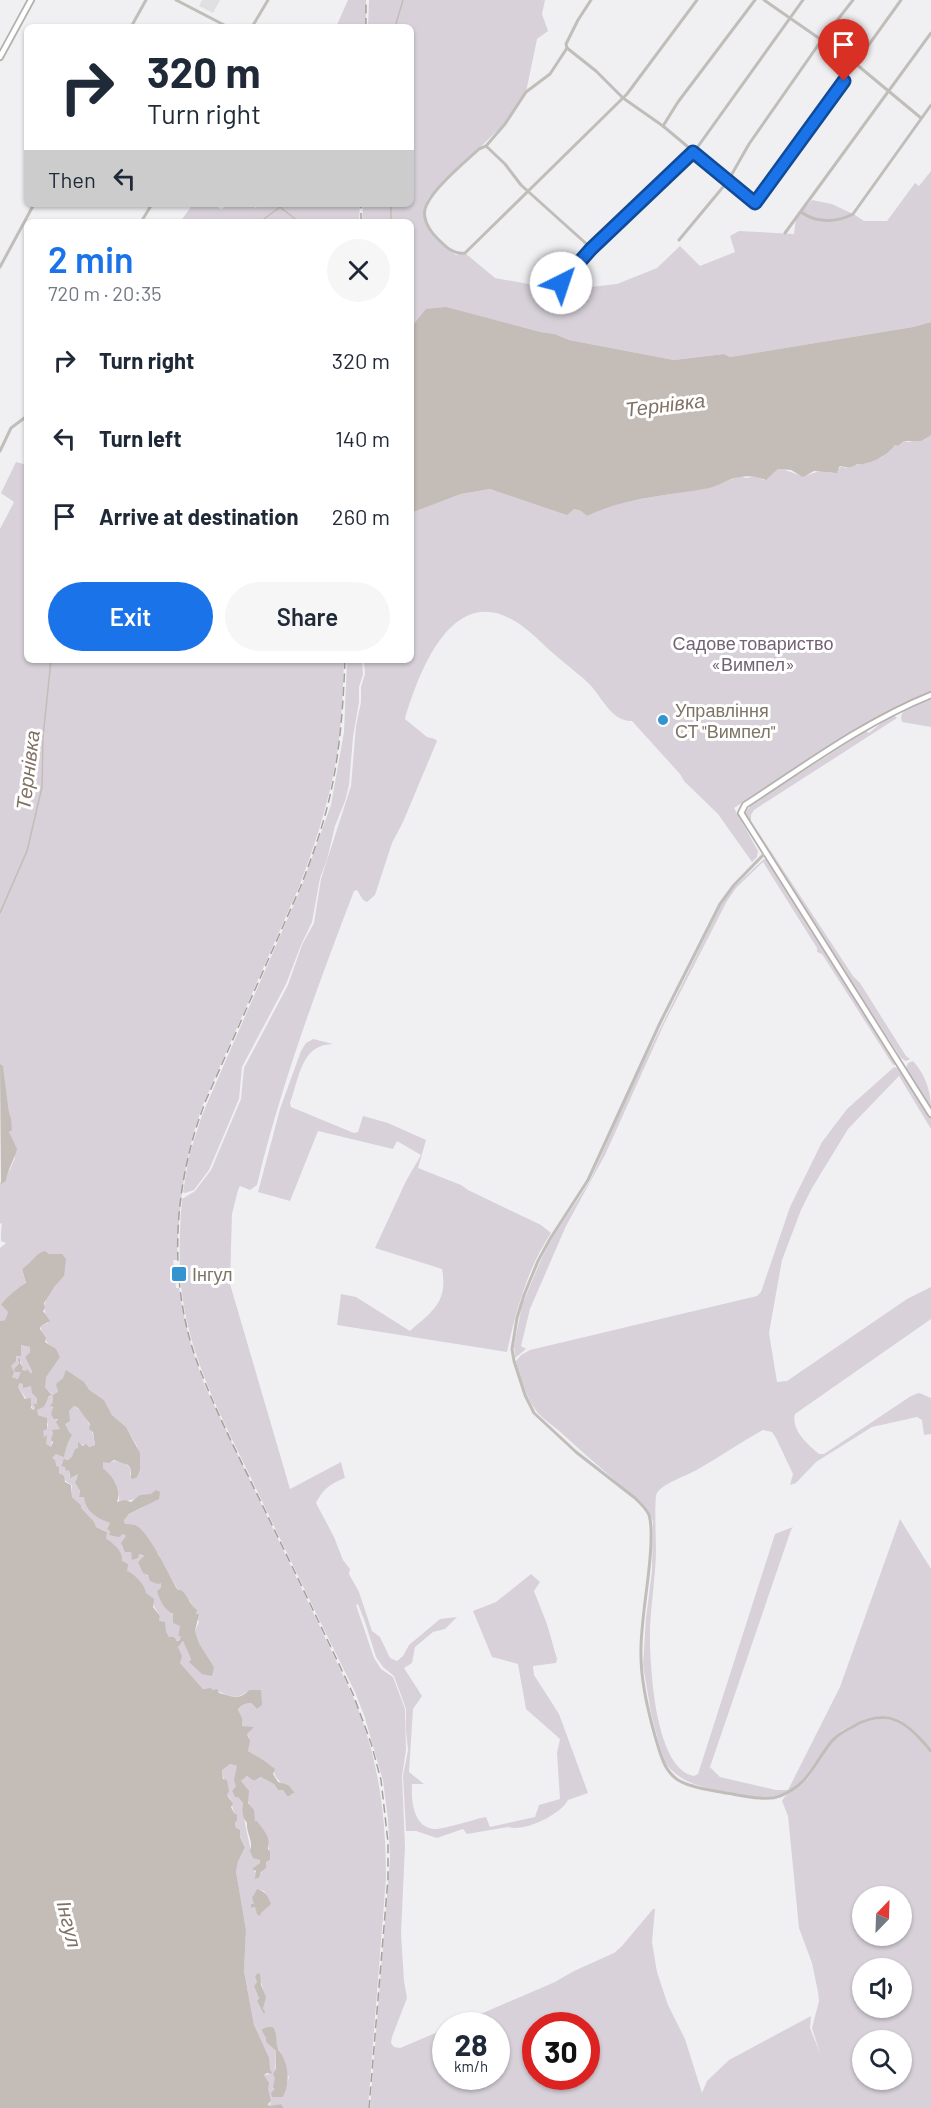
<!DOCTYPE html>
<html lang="en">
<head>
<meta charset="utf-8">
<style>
	:root { --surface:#fff; --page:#f6f6f7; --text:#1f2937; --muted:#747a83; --accent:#1a73e8 }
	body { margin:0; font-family:Barlow,sans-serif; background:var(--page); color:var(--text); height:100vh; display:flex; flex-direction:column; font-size:22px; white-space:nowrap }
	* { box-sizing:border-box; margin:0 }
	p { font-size:20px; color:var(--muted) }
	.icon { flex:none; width:33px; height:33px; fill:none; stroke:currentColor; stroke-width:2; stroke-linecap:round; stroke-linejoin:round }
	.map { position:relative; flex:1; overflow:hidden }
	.side { position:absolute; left:24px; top:219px; width:390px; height:444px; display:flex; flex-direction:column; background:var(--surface); border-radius:9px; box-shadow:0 2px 4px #0004 }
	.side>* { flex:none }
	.top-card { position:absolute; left:24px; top:24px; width:390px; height:183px; border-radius:9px; box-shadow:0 2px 4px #0004; background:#fff; color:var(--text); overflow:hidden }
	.needle { width:39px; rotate:23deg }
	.buttons { position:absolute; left:852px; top:1886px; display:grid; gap:12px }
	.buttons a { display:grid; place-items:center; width:60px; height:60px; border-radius:50%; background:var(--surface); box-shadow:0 2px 4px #0004; font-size:30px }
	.speed { position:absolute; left:432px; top:2012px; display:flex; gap:12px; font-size:30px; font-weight:700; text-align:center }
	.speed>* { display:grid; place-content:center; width:78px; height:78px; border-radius:50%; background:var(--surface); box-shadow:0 2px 4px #0004; line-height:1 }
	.speed small { font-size:15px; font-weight:400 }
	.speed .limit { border:9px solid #d22; background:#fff; color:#111 }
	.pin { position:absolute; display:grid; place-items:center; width:51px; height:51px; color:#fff; margin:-62px -26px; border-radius:50% 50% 50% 0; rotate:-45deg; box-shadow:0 0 6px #0007 }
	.pin .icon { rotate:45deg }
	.me { position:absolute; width:66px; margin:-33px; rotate:41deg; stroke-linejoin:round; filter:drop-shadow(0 0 4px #0008) }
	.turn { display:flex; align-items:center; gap:21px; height:126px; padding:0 24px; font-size:27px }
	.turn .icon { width:78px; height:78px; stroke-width:2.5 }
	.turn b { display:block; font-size:42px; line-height:51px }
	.then { display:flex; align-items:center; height:57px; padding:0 24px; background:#0003; gap:12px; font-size:22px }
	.round { display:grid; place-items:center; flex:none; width:63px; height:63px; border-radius:32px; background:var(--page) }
	.head { display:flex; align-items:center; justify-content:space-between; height:102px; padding:0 24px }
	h1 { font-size:36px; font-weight:600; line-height:45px; color:var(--accent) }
	.action { display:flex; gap:12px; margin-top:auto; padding:12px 24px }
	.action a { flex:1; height:69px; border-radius:36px; background:var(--accent); color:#fff; font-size:24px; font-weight:600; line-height:69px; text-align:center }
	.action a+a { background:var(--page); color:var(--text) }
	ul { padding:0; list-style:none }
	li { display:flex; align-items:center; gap:18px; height:78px; padding:0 24px }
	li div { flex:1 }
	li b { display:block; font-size:22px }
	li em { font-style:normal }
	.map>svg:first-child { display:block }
	.built { fill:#e0e0e1 }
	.green { fill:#d8d1da; fill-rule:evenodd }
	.water { fill:#c4bcb6; fill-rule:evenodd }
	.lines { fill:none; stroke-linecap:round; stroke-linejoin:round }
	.stream { stroke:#c4bcb6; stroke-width:1.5 }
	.secondary-casing { stroke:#b5b2ad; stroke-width:8 }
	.primary-casing { stroke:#b3b1ac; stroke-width:8 }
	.street { stroke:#c1beba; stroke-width:3 }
	.secondary { stroke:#fff; stroke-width:4.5 }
	.primary { stroke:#fff; stroke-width:4.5 }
	.rail { stroke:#a5a19a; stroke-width:1.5; stroke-dasharray:9 4.5; stroke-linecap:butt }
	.route-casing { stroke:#114b97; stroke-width:15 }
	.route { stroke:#1a73e8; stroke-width:10 }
	.poi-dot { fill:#3494cf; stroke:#fff; stroke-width:2 }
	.labels { text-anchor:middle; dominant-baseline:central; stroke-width:6; stroke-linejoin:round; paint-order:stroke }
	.park-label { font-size:18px; fill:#746375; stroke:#fff }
	.poi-label { font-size:18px; fill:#7d7465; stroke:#fff; text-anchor:start }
	.water-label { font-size:20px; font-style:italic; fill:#827266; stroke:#fff }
</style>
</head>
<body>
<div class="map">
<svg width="931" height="2108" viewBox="0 0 931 2108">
	<rect width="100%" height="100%" fill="#f0f0f3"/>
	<!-- built -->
	<path class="built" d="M202,0H220L213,13L199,6Z"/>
	<!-- green -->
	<g class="green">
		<path d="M348,0H366V27H336Z"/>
		<path d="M369,0H545L542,14L548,31L537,39L526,92L504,124L429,197C415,221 438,242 456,255L465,253L495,278L545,287L572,289L617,284L657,268L680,246L700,266L735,252L730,236L739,231L794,234L796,218L812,200L832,204L855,215L864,221H887L915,183L919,186L931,171V322L913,327L730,357L724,354L674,360L569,340L555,334L540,332L413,325L411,332V222H362L363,204H411V27H368Z"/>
		<path d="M193,204H212L221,209L231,204H257L254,209L262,204H360L359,222H180Z"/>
		<path d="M931,435V692C861,721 798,767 734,808L758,851L757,857L752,862L718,814L684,781L680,774L632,721C613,722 603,700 592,687C581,675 566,665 554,654C540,642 527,627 511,619C450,586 418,675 405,719L427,737L435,739L437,741L403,822L392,843L375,895L367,902L363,900L357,890L354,891C317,988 281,1084 257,1185L250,1190L240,1186L238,1190L232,1214L230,1284L290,1489L341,1462L345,1478C331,1483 322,1490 316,1503L334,1537L343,1560L350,1569L349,1574L359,1592L372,1631L380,1637L390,1658L397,1661L403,1656L409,1645L440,1619L457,1617L445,1629L433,1632L415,1647L412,1663L404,1668L422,1696L413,1709L409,1772L424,1784H412C411,1800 413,1828 435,1829C446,1829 474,1819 486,1817L490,1827L535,1817L539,1805L560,1799L557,1753L560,1739L526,1709L518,1664L492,1657L473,1611L496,1602L531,1574L540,1582L534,1591L547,1624L557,1659L556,1663L533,1666L534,1675L559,1714L588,1793L568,1800C560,1815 525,1832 508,1827L467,1834L463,1829L437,1838L416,1831H406L403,1776L408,1750L406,1731V1709L394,1676L383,1667L376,1657L365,1622L358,1604L356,1605L374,1658L381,1669L393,1677L405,1709L406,1750L402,1776L405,1846L401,1934L404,1981L407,1998L392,2037L391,2043L394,2047L400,2048L445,2029L446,2076H496V2025H455L555,1982L574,1971L614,1953L622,1946L653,1909H655L652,1942L657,1972L668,2005L685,2039L702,2093L707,2081L729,2060L811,2016L810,2028L820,2053L812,2028L819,2001L818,1992L812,1963L799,1928L788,1816L782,1801C786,1791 801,1788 809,1777C817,1765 824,1752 833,1742C839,1734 848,1731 856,1726C891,1708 908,1727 931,1752V2108H370L390,1858L388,1819L383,1781L365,1718L355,1692C320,1622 286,1551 252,1480C225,1424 195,1369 184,1307C178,1272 179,1235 182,1199L195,1191L211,1170L241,1099L244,1068L288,985L302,945L314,923L321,879L351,786L356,726L361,702V687L365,674L364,660H411V513L461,494L490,489L569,512L574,509L581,511L587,516L604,507L624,502L712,487L740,476L746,478L757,476L764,480L768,478L778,469C787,469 793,474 802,475C814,476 816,468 832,473L842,466L845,468L882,457L895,445L898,446L904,441L909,442ZM862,1896H902V1935H862ZM862,1968H902V2007H862ZM536,2025H586V2076H536ZM862,2040H902V2079H862Z"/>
		<path d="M16,462L27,465V660H344C343,689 342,719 338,748C331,796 316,842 299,887L202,1107C184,1159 179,1205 177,1260H173L176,1288H179C184,1322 193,1354 205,1386L352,1694C378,1754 386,1813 386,1878L368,2108H284L281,2104L269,2106L271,2101L264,2075L271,2074L254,2025L244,1971L246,1930L236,1871L237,1861L245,1846L236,1829L234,1813L230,1798L227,1795L222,1770L224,1766L230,1764L237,1766L236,1786L232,1791L235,1797H238L243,1803C242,1810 249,1845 252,1852C254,1855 258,1858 260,1860V1863L253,1869L257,1874L256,1879L259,1878C261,1871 265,1869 266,1862L269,1860V1845L257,1821H255L241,1781L247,1776L254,1781L262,1777L274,1784L278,1790H283L286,1794L295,1793C284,1784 274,1781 273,1767L248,1751L249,1737L247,1734L252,1728L242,1726L238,1711C241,1705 245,1703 251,1703L257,1709L261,1705L260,1697L249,1690C231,1706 222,1687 203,1689L180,1663L178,1646L183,1641L191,1659L189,1661L214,1667L199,1643L195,1631L199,1622L190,1601L179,1591L162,1564L159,1555L134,1525L125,1524L124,1520C131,1508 150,1511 151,1495L119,1503C120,1492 113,1476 103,1468V1462C114,1461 123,1459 131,1469L130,1476L140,1459L137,1446L126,1427L112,1415L104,1400L63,1378L57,1384L58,1392L52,1407L60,1429L53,1433L51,1448L45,1444V1437L42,1436L43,1430L47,1429L48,1424L42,1416L37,1415V1410L44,1407L47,1399L52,1394L45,1387V1377L60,1357C53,1344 41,1343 41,1326L48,1323C39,1301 49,1292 64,1276L62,1254H49L35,1257L30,1265L22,1269L26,1284C19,1286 5,1299 1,1305L8,1312L5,1320L0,1321V1248L6,1243L1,1241C1,1234 1,1230 2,1223L0,1224V1183L10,1169L15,1158L9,1131L11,1118L9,1112L3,1067L0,1064V529L14,502L1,493ZM260,1890L264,1891L270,1903L261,1913L255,1907L251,1908L254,1905L255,1895ZM257,1982H261C264,1991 265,2000 263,2010L257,2001L259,1997L254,1986ZM267,2027H273L277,2049L281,2052L286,2073L289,2077L283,2097H272L275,2090L276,2051L266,2042L267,2038L262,2031V2029Z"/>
		<path d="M347,660H362L363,674L359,687V702L353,737L349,785L345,801L335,826L327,860L320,878L312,922L301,945L286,984L242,1067L239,1099L209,1170L194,1190L185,1193L183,1192L189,1156L202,1115L301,888L331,805L344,732Z"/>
		<path d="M931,697V727L902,722L901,717L904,709Z"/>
		<path d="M890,716H895L897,718L754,810L751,815V821L853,976L860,983L906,1056L910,1059L906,1061L901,1058L746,818L745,813L752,804L866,731L869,733C876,728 881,722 890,716Z"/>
		<path d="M764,859L767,860L898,1064L893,1065L822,954L817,952V948L763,862L736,888L727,901L664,1024L605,1155L566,1226L530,1309L521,1346L526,1349L515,1358L514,1346L522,1305L540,1262L551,1240L590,1181L630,1090L721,905L735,886Z"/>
		<path d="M313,1039L333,1044C301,1044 299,1079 290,1103L291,1107L354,1133L358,1132L363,1116L388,1123L426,1140L418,1168L461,1185L468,1190L541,1225L551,1233C527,1269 516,1311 507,1352L337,1325L341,1294L356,1297L410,1331C433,1311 448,1302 442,1269L375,1248L406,1181L421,1155L397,1141L393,1149L318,1131L290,1201L258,1192L280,1109L301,1051L306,1043Z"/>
		<path d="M913,1061C925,1074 931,1091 931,1109L906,1068L908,1063Z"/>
		<path d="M894,1067L902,1070L931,1119V1129L899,1076L848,1129L812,1188L801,1210L782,1260L769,1333L777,1382L787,1381L907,1299L931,1287V1319L795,1414C791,1430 807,1444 819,1454H824L911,1396L919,1393L931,1398V1434L924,1435L922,1420L917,1417L872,1427L816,1462L796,1483L790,1485L793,1474L776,1438L772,1432L763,1430C741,1442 721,1456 700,1468C689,1475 663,1483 657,1493C654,1497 656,1539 656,1548C656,1580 649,1612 650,1644C651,1674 656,1769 694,1776L698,1774L775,1534L793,1527L791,1530L710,1767L720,1777L776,1790H788L840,1687L900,1519L931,1569V1749C911,1725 891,1705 858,1723C851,1726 843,1729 838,1734C817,1756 809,1784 779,1796C765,1802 732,1793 716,1790C694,1785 676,1780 663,1759L651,1713L643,1665L646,1618L652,1571L653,1522C647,1502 632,1495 617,1482C597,1465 578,1448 558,1430C551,1424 543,1419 537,1412C527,1398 519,1379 516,1361L521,1355L530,1350L757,1296L761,1292L790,1207L822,1142L847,1109Z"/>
		<path d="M21,1345L30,1347V1352L25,1357L32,1371L31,1374L22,1371L23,1367L20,1361L14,1369L22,1372L19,1379L12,1377L11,1366Z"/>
		<path d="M21,1382L31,1385L37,1398V1404L33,1403L35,1408L34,1410L18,1387Z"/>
		<path d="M74,1406C87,1414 93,1430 95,1445L89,1447L81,1444L72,1458L68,1460L66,1459L61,1464L69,1470V1477L78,1473V1485L80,1492L79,1496L84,1497C90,1511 96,1518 110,1523L107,1529L110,1533L117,1535L123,1534L126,1536L122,1547L131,1552L133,1560L139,1554L144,1557L138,1562L148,1576L161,1582V1588L159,1594L180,1626L178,1636H181V1640C168,1642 164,1630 159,1621L160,1616L146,1593L127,1571L114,1545L106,1538V1531L96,1527L80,1508L81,1505L72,1497V1485C62,1481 57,1468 52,1459L53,1455L65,1451L70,1438L65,1424L69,1411Z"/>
	</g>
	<!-- water -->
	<g class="water">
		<path d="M446,307L540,332L555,334L569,340L674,360L724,354L730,357L913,327L931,322V435L921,441H904L898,446L895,445C888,455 870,465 857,464C852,468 847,468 841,466L839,467L837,473L814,471L803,477L791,470L778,469L766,480C758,477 749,475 740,477C729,478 719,486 709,488C668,496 625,497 587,516L581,511L574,509L567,515L490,489L461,494L411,513V332L413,325L426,309Z"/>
		<path d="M0,1064L3,1066L9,1112L11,1118L12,1130L9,1132L17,1149C14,1161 7,1170 6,1181L1,1184Z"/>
		<path d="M45,1251L49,1254H62L66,1259L64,1276L55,1286L44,1303L45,1308L43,1311L50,1321L41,1326L40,1329L46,1338L45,1342L56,1349L60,1357L46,1377L45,1387L52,1395L49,1396L44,1407L37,1410L38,1415L47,1418V1429L43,1431L44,1437L47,1435L46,1444L51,1447L53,1442L51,1440L53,1433L52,1430L60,1429L56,1422L58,1419H54L51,1414L53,1407L50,1406L53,1402V1395L58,1392L56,1384L63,1378L66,1370L84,1382L89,1390L104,1400L112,1415L126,1427L140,1453V1470L137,1477L133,1479L131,1478V1469L128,1465L114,1460L109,1463L103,1462V1468C112,1475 122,1490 117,1502L125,1500L131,1502L140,1495L151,1494L156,1490L160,1492L159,1499L129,1514L124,1520L125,1524C128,1524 132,1524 135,1525C150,1532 168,1575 178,1590H181C189,1596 189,1605 197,1610L196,1614H199L195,1631L199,1643L214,1667L212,1676L202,1674L189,1662L191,1659L183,1641L178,1647L182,1656L180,1663L203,1689L211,1688L213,1690L217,1689L219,1693C232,1696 239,1701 249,1690H261L262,1705L257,1709L251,1703C245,1703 241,1705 238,1710L242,1718V1726L254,1727L247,1734L250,1741L248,1751C258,1757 266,1761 275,1769L273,1774L278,1782L288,1785L295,1793L291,1794L290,1796H287L283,1790H278L274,1784L261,1777L254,1781L247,1776L241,1781L249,1791L248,1803L254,1810L255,1821H257C264,1831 271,1837 268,1849L270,1852V1860L266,1862V1868L261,1872L259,1878L255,1879L256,1871L252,1869L260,1863V1860L253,1858L250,1851C254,1842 246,1833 247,1823C242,1817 242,1812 243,1803L238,1797H235L232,1791L236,1786L234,1780L237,1766L230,1764L222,1770L223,1779L227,1780L229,1791L227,1795L233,1804L231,1807L234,1813L237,1815V1820L235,1823L236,1828L240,1830V1837L245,1847L238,1861L236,1871L246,1930L244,1971L254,2025L269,2058L270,2070L272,2072L271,2074L267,2073L264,2075L269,2083L268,2088L271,2101L268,2104L269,2106L281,2104L284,2108H0V1321L5,1320L8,1312L1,1305C4,1299 20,1286 26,1283L22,1269C31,1264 35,1253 45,1251ZM21,1345L30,1347V1352L25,1357L32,1371L31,1374L27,1369L26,1371L22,1370L23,1367L20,1363V1358L18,1359L19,1363L14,1369L15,1372H21L18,1379L12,1377L14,1372L11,1366L16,1361V1356H21ZM20,1383L23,1384V1388L31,1386L32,1393L37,1398V1404L33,1403L35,1408L34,1410L31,1408V1398L25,1399L18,1387ZM74,1406L78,1408L90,1424L89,1429L93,1432L95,1445L89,1447L86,1444L83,1446L78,1442V1448L75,1449L72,1457L68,1460L64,1459L61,1466L65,1467L66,1471L69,1470L70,1478L78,1474L77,1479L75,1482L80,1491L79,1497H84C86,1512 97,1518 110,1523L107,1529L110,1532L109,1535L119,1537L123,1534L126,1536L121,1543L125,1552H131L132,1560L138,1558L139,1554L144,1556L138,1562L143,1573L148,1575L150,1581L158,1584L161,1583V1588L157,1591C160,1601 164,1609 173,1614V1623L180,1626L178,1636H181L180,1640L177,1641L174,1637H169L166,1632L165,1622L159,1621L160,1616L153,1607L154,1599L146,1593C145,1585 135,1574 127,1571L128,1564L122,1561C123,1550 113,1544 106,1538L107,1532L96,1527L94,1522L81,1508V1505L72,1497L71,1485L65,1482L64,1476L59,1473V1467L56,1466L55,1460L52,1458L56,1454L64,1457C65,1450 69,1440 72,1435L69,1432L65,1424L70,1421L69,1411Z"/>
		<path d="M257,1889C266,1892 267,1895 271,1904L261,1913L260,1916L257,1914L255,1907L251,1908V1904H254L252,1897L254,1895Z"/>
		<path d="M258,1973L260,1974L261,1985L266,1997L263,2009L265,2012L264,2014L257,2001L259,1998L254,1986L257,1982L255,1976Z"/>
		<path d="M267,2027H273C278,2034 275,2042 278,2049C278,2051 280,2051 281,2053C289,2067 290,2083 283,2097H272L271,2093L275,2089L273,2087L275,2078L273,2074L276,2069V2051L266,2042V2038L262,2031V2029Z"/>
	</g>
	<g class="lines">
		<!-- stream -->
		<g class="stream">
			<path d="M395,27L403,0"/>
			<path d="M260,222L280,207L299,222"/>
			<path d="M391,222V204"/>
			<path d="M411,304L413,305"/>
			<path d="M0,913L27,851L42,787L43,737L51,660"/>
		</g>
		<!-- secondary casing -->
		<g class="secondary-casing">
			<path id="secondary" d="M931,695C864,722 805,766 745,805L741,813L931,1114"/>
		</g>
		<!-- primary casing -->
		<g class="primary-casing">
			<path id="primary" d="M0,57L31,0"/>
		</g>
		<!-- street -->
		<g class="street">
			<path d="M176,0L228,27"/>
			<path d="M591,0L578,20L566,44L567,48L550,74L526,92L505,124L486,146L479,149C464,163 435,187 427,204C420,216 429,230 437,238C445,246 453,255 465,253L627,94L697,0"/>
			<path d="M764,0L856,64L921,118"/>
			<path d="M131,27L146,0"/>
			<path d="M252,27L268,0"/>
			<path d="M567,48L596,71L623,98L663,126L755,203L901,0"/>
			<path d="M663,126L678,102L755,0"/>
			<path d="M486,146L505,164L521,185L591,248"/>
			<path d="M801,212C816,223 836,223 853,214L931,105"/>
			<path d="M141,222L152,204"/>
			<path d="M785,233L931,33"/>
			<path d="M679,240L728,181L749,144L821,41L853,0"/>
			<path d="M0,267L34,204"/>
			<path d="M561,283L591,249L694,152L803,0"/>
			<path d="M0,451L11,428L27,416"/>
			<path d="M765,853L734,885L720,904L660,1023L588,1180L550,1239L538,1261L524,1295L517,1318L512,1349L514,1361L525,1395L534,1413L576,1452L635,1498C640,1503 646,1508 649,1515C652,1524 651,1533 651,1542C650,1577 642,1611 641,1647C640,1677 647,1707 655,1736C660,1752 663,1770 678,1780C691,1788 711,1790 726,1793C740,1795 767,1802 780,1796C810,1784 813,1764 832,1741C838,1734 846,1730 854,1726C890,1706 908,1724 931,1751"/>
		</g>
		<!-- secondary -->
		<use href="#secondary" class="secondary"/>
		<!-- primary -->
		<use href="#primary" class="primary"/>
		<!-- rail -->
		<g class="rail">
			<path d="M366,27V0"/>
			<path d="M361,222V204"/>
			<path d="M345,660C343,708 340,756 328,804C321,832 311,860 300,888L206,1100C174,1181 167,1276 196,1359C213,1406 236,1451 258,1496C290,1562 322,1628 353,1694L371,1743L381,1780L388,1842V1878L369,2108"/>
		</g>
	</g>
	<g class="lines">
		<!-- route casing -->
		<g class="route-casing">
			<path id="route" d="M561,283L591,249L693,152L755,203L844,81"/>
		</g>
		<!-- route -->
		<use href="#route" class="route"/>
	</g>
	<!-- markers -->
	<g class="poi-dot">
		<circle cx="663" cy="720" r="6"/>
		<rect x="171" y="1266" width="16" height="16" rx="3"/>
	</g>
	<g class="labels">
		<!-- park labels -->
		<g class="park-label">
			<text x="753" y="643">Садове товариство<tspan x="753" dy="21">«Вимпел»</tspan></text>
		</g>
		<!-- poi labels -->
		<g class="poi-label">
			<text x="675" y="710">Управління<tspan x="675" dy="21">СТ "Вимпел"</tspan></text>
			<text x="192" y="1274">Інгул</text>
		</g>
		<!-- water labels -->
		<g class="water-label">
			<text transform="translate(665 404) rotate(-7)">Тернівка</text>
			<text transform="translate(27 770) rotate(-83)">Тернівка</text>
			<text transform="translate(70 1924) rotate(76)">Інгул</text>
		</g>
	</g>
</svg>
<div class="buttons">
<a><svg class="needle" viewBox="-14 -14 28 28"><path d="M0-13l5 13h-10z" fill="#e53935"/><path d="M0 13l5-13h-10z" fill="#747a83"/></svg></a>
<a><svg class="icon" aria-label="sound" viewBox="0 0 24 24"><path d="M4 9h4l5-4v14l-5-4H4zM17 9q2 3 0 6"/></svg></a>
<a><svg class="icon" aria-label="search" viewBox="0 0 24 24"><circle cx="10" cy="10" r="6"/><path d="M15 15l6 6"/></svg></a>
</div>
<div class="speed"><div>28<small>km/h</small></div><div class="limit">30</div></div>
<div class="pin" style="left:844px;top:81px;background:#d93025"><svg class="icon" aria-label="arrive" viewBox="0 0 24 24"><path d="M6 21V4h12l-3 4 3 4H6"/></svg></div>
<svg class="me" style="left:561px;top:283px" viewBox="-20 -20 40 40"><circle r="19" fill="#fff"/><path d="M0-13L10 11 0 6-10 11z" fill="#1a73e8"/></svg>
<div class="top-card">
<div class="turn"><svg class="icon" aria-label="right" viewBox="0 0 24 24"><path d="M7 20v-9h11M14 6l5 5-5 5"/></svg><div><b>320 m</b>Turn right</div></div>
<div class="then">Then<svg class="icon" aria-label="left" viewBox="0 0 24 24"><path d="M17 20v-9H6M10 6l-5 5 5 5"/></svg></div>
</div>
<section class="side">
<div class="head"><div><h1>2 min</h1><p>720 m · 20:35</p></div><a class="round"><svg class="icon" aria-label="close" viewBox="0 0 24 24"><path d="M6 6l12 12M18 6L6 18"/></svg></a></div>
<ul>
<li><svg class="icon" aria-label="right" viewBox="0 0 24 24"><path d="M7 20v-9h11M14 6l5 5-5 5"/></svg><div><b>Turn right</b></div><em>320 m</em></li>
<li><svg class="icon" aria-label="left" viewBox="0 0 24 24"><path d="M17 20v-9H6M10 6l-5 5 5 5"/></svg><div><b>Turn left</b></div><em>140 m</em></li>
<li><svg class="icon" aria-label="arrive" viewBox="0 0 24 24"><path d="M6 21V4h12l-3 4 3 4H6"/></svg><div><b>Arrive at destination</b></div><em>260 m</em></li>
</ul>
<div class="action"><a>Exit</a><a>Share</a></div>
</section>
</div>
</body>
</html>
